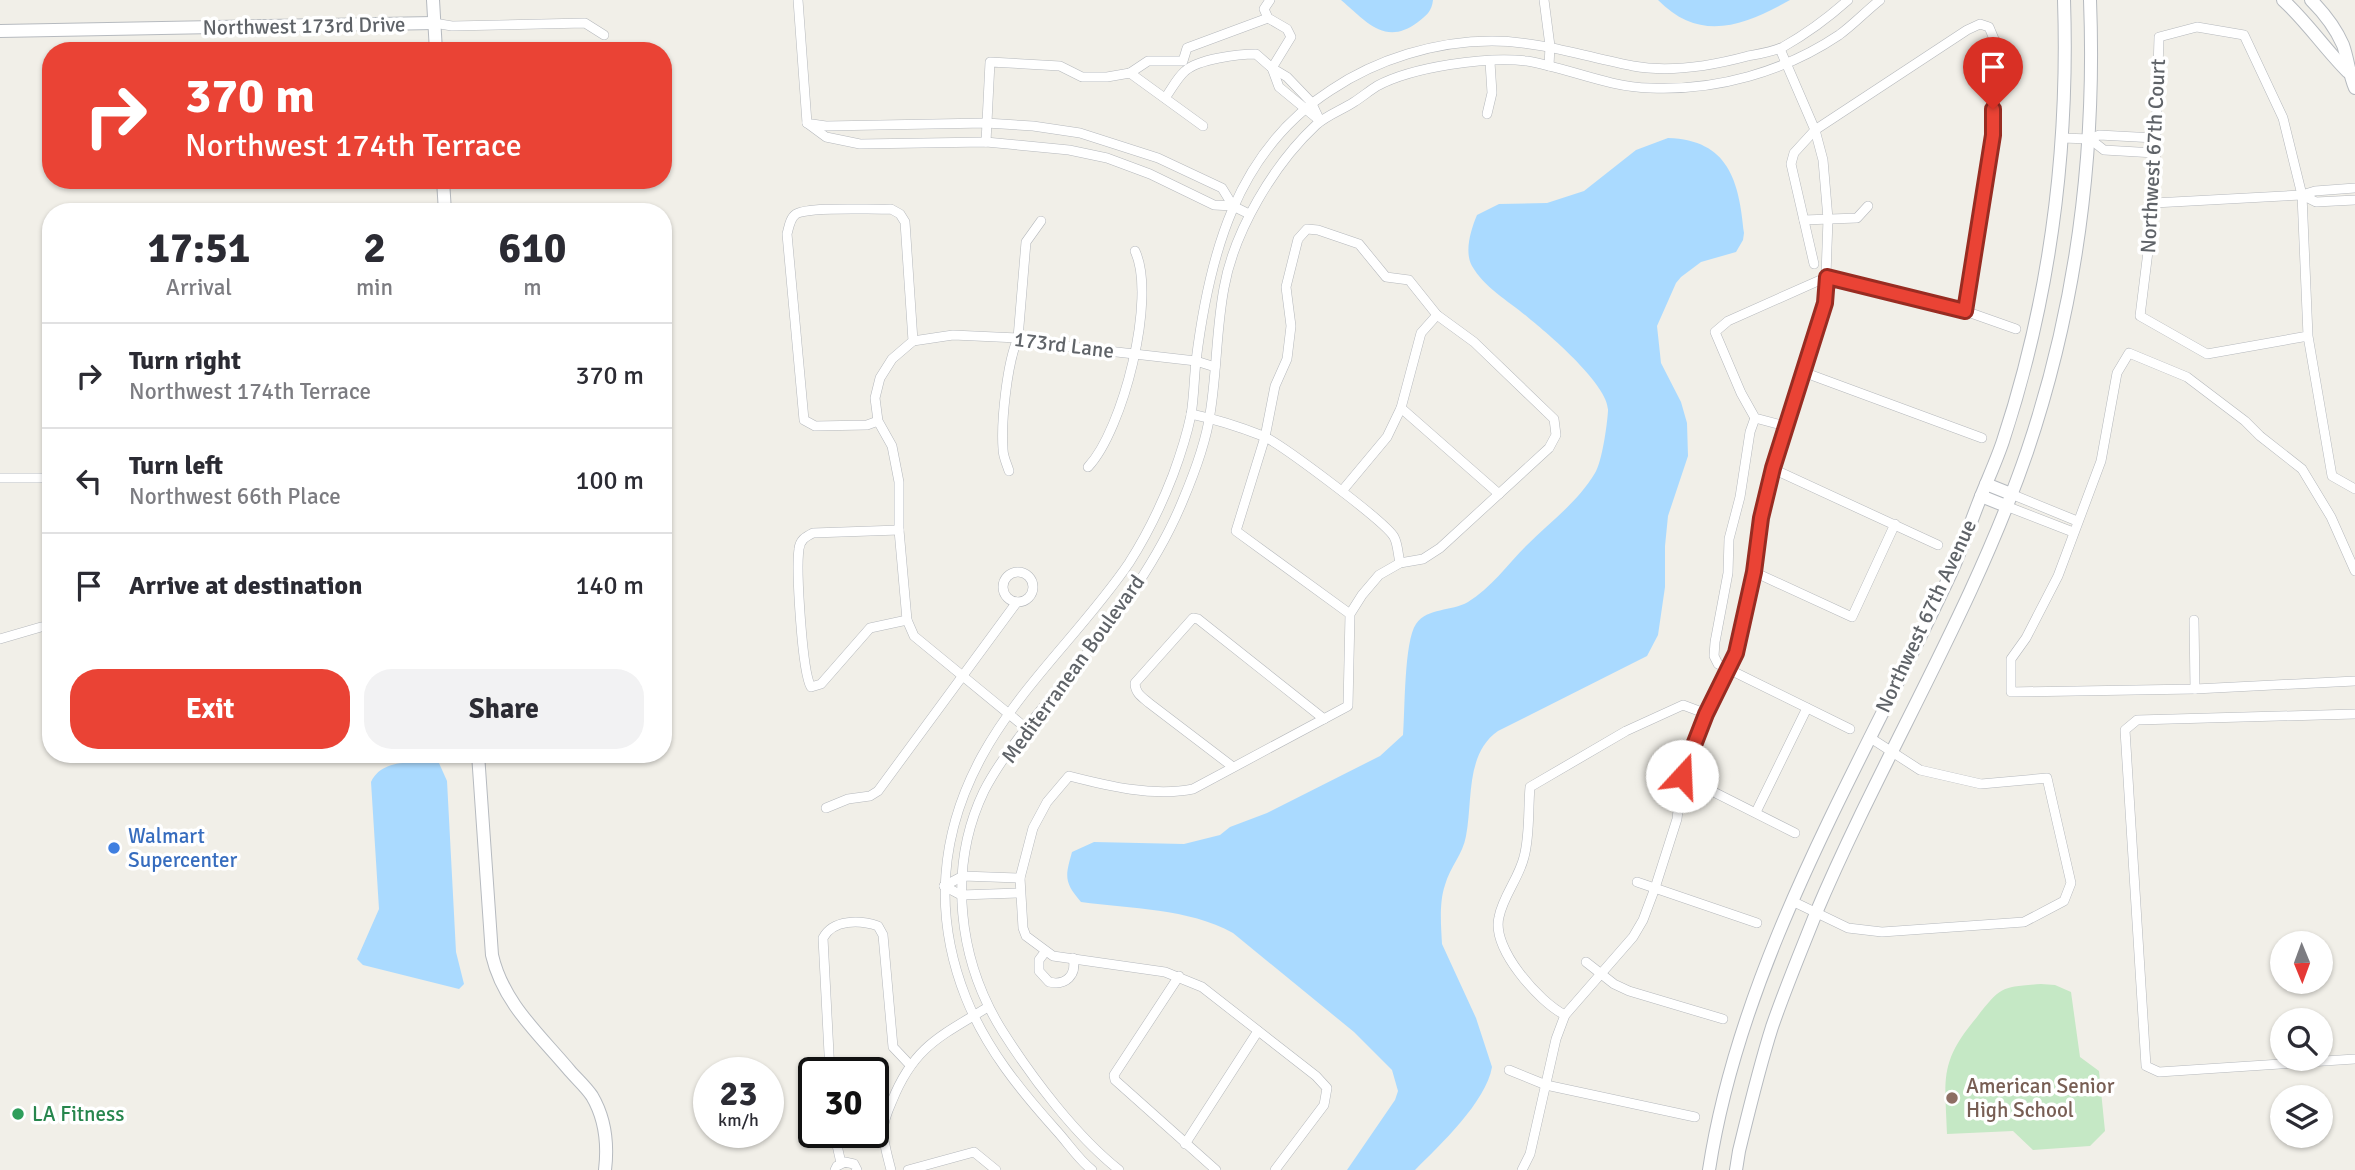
<!DOCTYPE html>
<html lang="en">
<head>
<meta charset="utf-8">
<style>
	:root { --surface:#fff; --page:#f2f2f3; --text:#2b2b33; --muted:#7c7c81; --line:#e1e1e2; --accent:#ea4335 }
	body { margin:0; font-family:Signika,sans-serif; background:var(--page); color:var(--text); height:100vh; display:flex; flex-direction:column; font-size:26px; white-space:nowrap }
	* { box-sizing:border-box; margin:0 }
	p { font-size:23px; color:var(--muted) }
	.icon { flex:none; width:38px; height:38px; fill:none; stroke:currentColor; stroke-width:2; stroke-linecap:round; stroke-linejoin:round }
	.map { position:relative; flex:1; overflow:hidden }
	.details { position:absolute; left:42px; top:203px; width:630px; height:560px; display:flex; flex-direction:column; background:var(--surface); border-radius:28px; box-shadow:0 2px 5px #0004 }
	.details>* { flex:none }
	.banner { position:absolute; left:42px; top:42px; width:630px; height:147px; border-radius:28px; box-shadow:0 2px 5px #0004; background:#ea4335; color:#fff; overflow:hidden }
	.needle { width:46px; rotate:179deg }
	.controls { position:absolute; left:2270px; top:931px; display:grid; gap:14px }
	.controls a { display:grid; place-items:center; width:63px; height:63px; border-radius:50%; background:var(--surface); box-shadow:0 2px 5px #0004; font-size:35px }
	.speed { position:absolute; left:693px; top:1057px; display:flex; gap:14px; font-size:35px; font-weight:700; text-align:center }
	.speed>* { display:grid; place-content:center; width:91px; height:91px; border-radius:50%; background:var(--surface); box-shadow:0 2px 5px #0004; line-height:1 }
	.speed small { font-size:18px; font-weight:400 }
	.speed .limit { border:4px solid #111; border-radius:10px; background:#fff; color:#111 }
	.pin { position:absolute; display:grid; place-items:center; width:60px; height:60px; color:#fff; margin:-72px -30px; border-radius:50% 50% 50% 0; rotate:-45deg; box-shadow:0 0 7px #0007 }
	.pin .icon { rotate:45deg }
	.me { position:absolute; width:77px; margin:-38px; rotate:20deg; stroke-linejoin:round; filter:drop-shadow(0 0 5px #0008) }
	.turn { display:flex; align-items:center; gap:24px; height:147px; padding:0 28px; font-size:32px }
	.turn .icon { width:91px; height:91px; stroke-width:2.5 }
	.turn b { display:block; font-size:49px; line-height:60px }
	.eta { display:flex; justify-content:space-evenly; align-items:center; height:119px; text-align:center }
	.eta b { font-size:42px; font-weight:700; line-height:49px }
	.action { display:flex; gap:14px; margin-top:auto; padding:14px 28px }
	.action a { flex:1; height:80px; border-radius:28px; background:var(--accent); color:#fff; font-size:28px; font-weight:700; line-height:80px; text-align:center }
	.action a+a { background:var(--page); color:var(--text) }
	ul { padding:0; list-style:none }
	li { display:flex; align-items:center; gap:21px; height:105px; padding:0 28px; border-top:2px solid var(--line) }
	li div { flex:1 }
	li b { display:block; font-size:26px }
	li em { font-style:normal }
	.map>svg:first-child { display:block }
	.green { fill:#c5e8c5 }
	.water { fill:#aadaff }
	.lines { fill:none; stroke-linecap:round; stroke-linejoin:round }
	.street-casing { stroke:#b5b8bc; stroke-width:10 }
	.secondary-casing { stroke:#b6babf; stroke-width:14 }
	.street { stroke:#fff; stroke-width:9 }
	.secondary { stroke:#fff; stroke-width:12 }
	.route-casing { stroke:#982c22; stroke-width:18 }
	.route { stroke:#ea4335; stroke-width:12 }
	.shop-dot { fill:#3f7fe0; stroke:#fff; stroke-width:2.5 }
	.education-dot { fill:#8d6e63; stroke:#fff; stroke-width:2.5 }
	.leisure-dot { fill:#2e9e5b; stroke:#fff; stroke-width:2.5 }
	.labels { text-anchor:middle; dominant-baseline:central; stroke-width:7; stroke-linejoin:round; paint-order:stroke }
	.street-label { font-size:21px; fill:#5f6368; stroke:#fff }
	.shop-label { font-size:21px; fill:#366cbe; stroke:#fff; text-anchor:start }
	.education-label { font-size:21px; fill:#785e54; stroke:#fff; text-anchor:start }
	.leisure-label { font-size:21px; fill:#27864d; stroke:#fff; text-anchor:start }
</style>
</head>
<body>
<div class="map">
<svg width="2355" height="1170" viewBox="0 0 2355 1170">
	<rect width="100%" height="100%" fill="#f1efe8"/>
	<!-- green -->
	<path class="green" d="M2041,984L2055,985L2071,992L2080,1057L2099,1071L2105,1131L2090,1146L2033,1150L2013,1131L1947,1134C1945,1078 1939,1062 1977,1017C2001,986 2002,987 2041,984Z"/>
	<!-- water -->
	<g class="water">
		<path d="M1341,0H1433C1432,11 1426,16 1418,22C1385,47 1366,21 1341,0Z"/>
		<path d="M1658,0H1790C1744,26 1700,43 1658,0Z"/>
		<path d="M1668,138C1729,140 1739,181 1744,233L1743,240L1736,252L1701,262L1681,277L1676,283L1657,326L1661,363L1681,402L1687,423L1688,456L1668,516L1665,546V587L1658,635L1647,656L1498,731C1465,754 1473,801 1466,836C1463,854 1450,867 1445,885C1439,902 1441,926 1442,944L1476,1018L1492,1067C1486,1102 1440,1145 1415,1170H1347L1395,1100L1398,1091L1392,1070L1354,1032L1233,933C1188,908 1131,909 1081,902C1064,882 1065,877 1072,852L1094,842L1184,844L1220,835L1230,827L1267,813L1380,756L1403,735C1405,711 1404,641 1416,624C1428,607 1451,612 1468,602C1490,589 1508,564 1526,546C1550,522 1577,503 1595,473C1602,462 1607,426 1608,411C1610,387 1551,336 1531,320C1512,303 1485,289 1472,266C1464,252 1471,229 1477,215L1499,204L1547,203L1584,191L1636,150Z"/>
		<path d="M425,761L439,763L447,781L456,952L464,984L459,989L363,965L357,959L379,909L371,782C381,761 405,763 425,761Z"/>
	</g>
	<g class="lines">
		<!-- street casing -->
		<g class="street-casing">
			<g id="street">
				<path d="M798,0L807,123"/>
				<path d="M1270,0L1264,9L1268,18L1287,29L1291,37L1272,68"/>
				<path d="M1544,0L1550,46L1549,66"/>
				<path d="M434,23L452,26L585,23L604,35"/>
				<path d="M1272,68L1279,87L1319,120"/>
				<path d="M1130,73L1148,61H1183L1187,48L1268,18"/>
				<path d="M1165,98C1171,90 1177,78 1185,71C1198,59 1239,54 1256,54L1272,68L1287,77L1311,102L1320,121"/>
				<path d="M1487,114L1492,93L1490,62"/>
				<path d="M807,123L826,137L860,144L986,142L1069,150L1107,158L1150,174L1214,205L1233,206L1249,214"/>
				<path d="M812,124L826,126L986,123L1033,126L1080,133L1158,158L1222,188L1233,206"/>
				<path d="M2062,138L2090,139L2099,135L2155,138"/>
				<path d="M2090,139L2104,150L2155,153"/>
				<path d="M986,142L990,62L1060,66L1082,77H1107L1130,73L1203,126"/>
				<path d="M2302,195L2316,202L2355,200"/>
				<path d="M2154,203L2302,195L2315,191L2355,188"/>
				<path d="M1804,220L1857,218L1868,206"/>
				<path d="M1814,264L1791,164L1794,153L1815,130L1967,30L1980,24L1989,27L1994,39L1992,135L1965,311"/>
				<path d="M2308,336L2207,354L2140,316L2154,203L2159,37L2197,27L2244,35L2283,118L2302,195L2308,336L2332,476L2355,489"/>
				<path d="M913,341L953,335L1018,338L1055,345L1196,361L1215,367"/>
				<path d="M1803,372L1982,438"/>
				<path d="M1401,408L1499,494"/>
				<path d="M1191,414C1215,419 1240,427 1263,436C1281,444 1386,522 1394,537C1398,544 1398,555 1400,563"/>
				<path d="M1755,418L1750,432L1740,497L1729,539L1728,573L1715,642L1714,656L1718,664L1850,729"/>
				<path d="M878,421L867,425L815,426L804,420L787,234C789,227 790,218 796,214C809,206 873,210 891,209L900,214L905,222L913,341L892,359L880,378L875,398L878,421L892,446L899,482V530L907,620L914,636L1026,728"/>
				<path d="M1785,426L1755,418L1741,393L1715,332L1728,321L1827,277L1965,311L2016,329"/>
				<path d="M1088,467C1123,430 1157,297 1135,251"/>
				<path d="M1773,469L1938,545"/>
				<path d="M1009,471C1007,464 1003,457 1003,449C1001,421 1007,363 1018,338L1026,242L1041,221"/>
				<path d="M0,478H51"/>
				<path d="M1342,491L1387,437L1401,408L1421,333L1437,315"/>
				<path d="M2011,494L2077,521"/>
				<path d="M2006,506L2073,532"/>
				<path d="M899,530L813,533C805,537 800,540 799,549C796,569 802,672 811,687L821,684L870,628L907,620"/>
				<path d="M2355,571L2331,517L2302,469L2260,436L2245,421L2187,377L2129,353L2117,373L2101,461L2058,576L2026,638L2011,659V692L2195,689L2355,681"/>
				<circle cx="1018" cy="587" r="15"/>
				<path d="M1754,572L1852,617L1895,524"/>
				<path d="M2194,620L2195,689"/>
				<path d="M0,639L41,627L51,626"/>
				<path d="M2355,714L2137,720L2125,730L2146,1066L2159,1072L2355,1059"/>
				<path d="M1233,767L1149,703C1142,697 1135,693 1135,683L1193,618L1198,619L1324,719"/>
				<path d="M1682,776L1795,833"/>
				<path d="M826,808L848,799L870,796L878,791L1017,602"/>
				<path d="M1756,812L1807,708"/>
				<path d="M1637,882L1757,923"/>
				<path d="M944,886L963,876L1020,878"/>
				<path d="M944,886L961,895L1019,893"/>
				<path d="M1792,901L1848,928L1882,932L2024,922L2064,901L2071,883L2047,778L1981,784L1920,770L1869,737"/>
				<path d="M1045,952L1039,960V971L1049,982C1066,986 1077,975 1073,958"/>
				<path d="M1586,962L1614,984L1629,991L1723,1019"/>
				<path d="M1179,976L1114,1075L1115,1080L1216,1170"/>
				<path d="M1565,1015C1539,1002 1491,948 1499,917C1503,896 1519,878 1524,857C1530,835 1528,809 1530,787L1626,731L1683,705L1707,714"/>
				<path d="M1509,1070L1546,1085L1695,1117"/>
				<path d="M830,1073L823,938C833,919 860,920 878,926L883,935L893,1047L910,1065"/>
				<path d="M834,1132L841,1163"/>
				<path d="M1185,1144L1258,1031"/>
				<path d="M835,1170L837,1166L845,1162L854,1164L857,1170"/>
				<path d="M891,1170C888,1158 884,1145 883,1132C883,1122 888,1110 892,1101C914,1046 941,1036 988,1007"/>
				<path d="M908,1170L974,1152L996,1170"/>
				<path d="M1092,1170C1078,1159 1068,1143 1056,1130C1020,1090 986,1048 966,998C933,915 940,833 982,756C1020,686 1085,628 1129,563C1147,535 1161,506 1173,475C1180,456 1187,434 1191,415C1194,397 1194,379 1196,361C1209,256 1236,151 1331,90C1377,59 1436,41 1492,41C1540,41 1586,57 1633,66C1671,73 1711,66 1748,56C1759,54 1772,52 1783,47C1806,34 1829,17 1848,0"/>
				<path d="M1119,1170C1076,1136 1033,1079 1003,1032C958,961 947,868 984,791C1002,756 1034,718 1059,688C1105,631 1155,569 1183,500C1194,474 1206,442 1210,414C1217,372 1216,330 1224,288C1234,231 1274,164 1316,125C1327,115 1342,110 1354,102C1362,97 1369,91 1377,86C1412,67 1487,56 1527,61C1568,68 1608,87 1650,88C1716,91 1784,72 1839,35C1853,25 1866,11 1880,0"/>
				<path d="M1275,1170L1324,1105L1327,1088L1316,1076L1202,987L1165,972L1053,956L1026,936L1023,928L1020,878L1033,828L1047,802L1069,776C1108,786 1153,797 1193,789L1348,706L1350,614L1362,595L1379,575L1400,563L1423,559L1440,548L1549,448L1556,435L1554,419L1474,342L1437,315L1409,280L1386,277L1359,244L1318,230L1307,229L1298,239L1286,287L1291,326L1287,359L1275,386L1265,437L1236,531L1350,614"/>
				<path d="M1522,1170L1530,1154L1556,1039L1565,1015L1633,937L1643,920L1655,888L1677,819L1682,776L1707,714L1736,653L1754,572L1761,518L1773,469L1825,303L1828,219L1823,160L1815,130L1780,49"/>
			</g>
		</g>
		<!-- secondary casing -->
		<g class="secondary-casing">
			<g id="secondary">
				<path d="M433,0L436,51"/>
				<path d="M2283,0C2307,22 2325,49 2348,72"/>
				<path d="M2311,0C2323,12 2336,29 2343,45C2348,59 2349,74 2355,88"/>
				<path d="M0,31L434,23"/>
				<path d="M443,180L445,212"/>
				<path d="M1986,484L2011,494"/>
				<path d="M1981,496L2006,506"/>
				<path d="M478,754L492,955C503,1003 539,1034 570,1071C577,1079 586,1087 592,1096C605,1118 608,1145 605,1170"/>
				<path d="M1709,1170C1741,960 1862,764 1951,573C1961,551 1969,527 1978,504C1986,483 1996,462 2003,441C2050,298 2069,149 2064,0"/>
				<path d="M1736,1170L1739,1151C1749,1110 1759,1068 1772,1027C1785,989 1801,951 1816,913C1882,757 1972,612 2027,452C2076,307 2096,153 2090,0"/>
			</g>
		</g>
		<!-- street -->
		<use href="#street" class="street"/>
		<!-- secondary -->
		<use href="#secondary" class="secondary"/>
	</g>
	<g class="lines">
		<!-- route casing -->
		<g class="route-casing">
			<path id="route" d="M1682,776L1706,714L1736,653L1754,572L1761,518L1773,468L1825,303L1827,277L1965,311L1993,135V109"/>
		</g>
		<!-- route -->
		<use href="#route" class="route"/>
	</g>
	<!-- markers -->
	<circle class="shop-dot" cx="114" cy="848" r="7"/>
	<circle class="education-dot" cx="1952" cy="1098" r="7"/>
	<circle class="leisure-dot" cx="18" cy="1114" r="7"/>
	<g class="labels">
		<!-- street labels -->
		<g class="street-label">
			<text transform="translate(304 26) rotate(-1)">Northwest 173rd Drive</text>
			<text transform="translate(2153 156) rotate(-87)">Northwest 67th Court</text>
			<text transform="translate(1064 345) rotate(7)">173rd Lane</text>
			<text transform="translate(1926 616) rotate(-65)">Northwest 67th Avenue</text>
			<text transform="translate(1073 669) rotate(-54)">Mediterranean Boulevard</text>
		</g>
		<!-- shop labels -->
		<g class="shop-label">
			<text x="128" y="836">Walmart<tspan x="128" dy="24">Supercenter</tspan></text>
		</g>
		<!-- education labels -->
		<g class="education-label">
			<text x="1966" y="1086">American Senior<tspan x="1966" dy="24">High School</tspan></text>
		</g>
		<!-- leisure labels -->
		<g class="leisure-label">
			<text x="32" y="1114">LA Fitness</text>
		</g>
	</g>
</svg>
<div class="controls">
<a><svg class="needle" viewBox="-14 -14 28 28"><path d="M0-13l5 13h-10z" fill="#e53935"/><path d="M0 13l5-13h-10z" fill="#7c7c81"/></svg></a>
<a><svg class="icon" aria-label="search" viewBox="0 0 24 24"><circle cx="10" cy="10" r="6"/><path d="M15 15l6 6"/></svg></a>
<a><svg class="icon" aria-label="layers" viewBox="0 0 24 24"><path d="M12 4l9 5-9 5-9-5zM3 14l9 5 9-5"/></svg></a>
</div>
<div class="speed"><div>23<small>km/h</small></div><div class="limit">30</div></div>
<div class="pin" style="left:1993px;top:109px;background:#d93025"><svg class="icon" aria-label="arrive" viewBox="0 0 24 24"><path d="M6 21V4h12l-3 4 3 4H6"/></svg></div>
<svg class="me" style="left:1682px;top:776px" viewBox="-20 -20 40 40"><circle r="19" fill="#fff"/><path d="M0-13L10 11 0 6-10 11z" fill="#ea4335"/></svg>
<div class="banner">
<div class="turn"><svg class="icon" aria-label="right" viewBox="0 0 24 24"><path d="M7 20v-9h11M14 6l5 5-5 5"/></svg><div><b>370 m</b>Northwest 174th Terrace</div></div>
</div>
<section class="details">
<div class="eta">
<div><b>17:51</b><p>Arrival</p></div>
<div><b>2</b><p>min</p></div>
<div><b>610</b><p>m</p></div>
</div>
<ul>
<li><svg class="icon" aria-label="right" viewBox="0 0 24 24"><path d="M7 20v-9h11M14 6l5 5-5 5"/></svg><div><b>Turn right</b><p>Northwest 174th Terrace</p></div><em>370 m</em></li>
<li><svg class="icon" aria-label="left" viewBox="0 0 24 24"><path d="M17 20v-9H6M10 6l-5 5 5 5"/></svg><div><b>Turn left</b><p>Northwest 66th Place</p></div><em>100 m</em></li>
<li><svg class="icon" aria-label="arrive" viewBox="0 0 24 24"><path d="M6 21V4h12l-3 4 3 4H6"/></svg><div><b>Arrive at destination</b></div><em>140 m</em></li>
</ul>
<div class="action"><a>Exit</a><a>Share</a></div>
</section>
</div>
</body>
</html>
